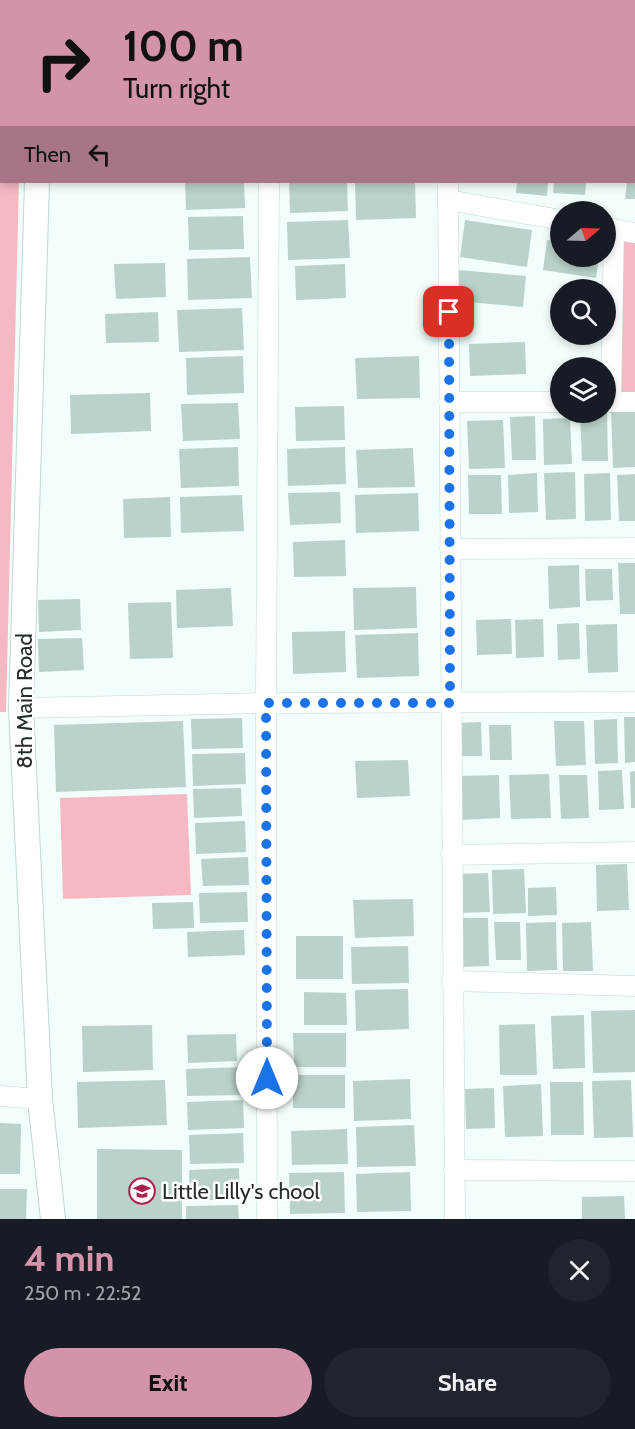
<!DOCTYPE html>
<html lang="en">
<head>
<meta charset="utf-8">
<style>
	:root { --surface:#171b24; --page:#20242c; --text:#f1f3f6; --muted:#9ea1a6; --accent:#d393ab }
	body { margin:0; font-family:Cabin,sans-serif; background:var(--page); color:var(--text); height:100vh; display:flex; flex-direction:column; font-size:22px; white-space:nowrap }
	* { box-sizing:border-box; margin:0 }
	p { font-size:20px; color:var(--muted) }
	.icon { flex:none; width:33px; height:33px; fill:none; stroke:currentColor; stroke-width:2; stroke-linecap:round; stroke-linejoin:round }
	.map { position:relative; height:1219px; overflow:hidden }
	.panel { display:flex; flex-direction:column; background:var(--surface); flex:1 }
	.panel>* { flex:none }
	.hud { position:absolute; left:0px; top:0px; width:636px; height:183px; box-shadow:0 3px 9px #0003; background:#d393ab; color:#111; overflow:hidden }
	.needle { width:39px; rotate:71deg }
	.buttons { position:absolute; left:550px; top:201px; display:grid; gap:12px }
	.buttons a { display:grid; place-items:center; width:66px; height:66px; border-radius:50%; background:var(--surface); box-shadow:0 3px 9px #0003; font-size:30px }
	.pin { position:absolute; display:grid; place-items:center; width:51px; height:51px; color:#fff; margin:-26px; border-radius:12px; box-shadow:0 3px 9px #0006 }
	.me { position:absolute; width:66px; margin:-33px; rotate:0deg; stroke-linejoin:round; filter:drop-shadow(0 0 4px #0008) }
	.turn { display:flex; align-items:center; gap:21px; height:126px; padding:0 24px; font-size:27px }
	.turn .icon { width:78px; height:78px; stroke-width:2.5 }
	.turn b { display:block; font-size:42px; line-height:51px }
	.then { display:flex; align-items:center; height:57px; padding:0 24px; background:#0003; gap:12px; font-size:22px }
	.round { display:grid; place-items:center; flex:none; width:63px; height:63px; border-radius:32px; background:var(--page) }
	.overview { display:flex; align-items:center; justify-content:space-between; height:102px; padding:0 24px }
	h1 { font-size:36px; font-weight:700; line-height:45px; color:var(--accent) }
	.cta { display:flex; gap:12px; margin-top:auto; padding:12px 24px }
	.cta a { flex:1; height:69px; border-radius:36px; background:var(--accent); color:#111; font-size:24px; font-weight:700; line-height:69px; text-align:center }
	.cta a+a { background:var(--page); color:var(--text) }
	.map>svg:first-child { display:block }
	.green { fill:#f6b9c3 }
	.building { fill:#bbd2cc }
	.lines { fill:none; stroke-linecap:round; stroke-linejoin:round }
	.minor-casing { stroke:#c1d8d2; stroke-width:21 }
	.tertiary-casing { stroke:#c1d8d2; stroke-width:26 }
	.minor { stroke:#fff; stroke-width:20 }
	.tertiary { stroke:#fff; stroke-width:24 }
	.route { stroke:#1a73e8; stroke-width:10; stroke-dasharray:0 18 }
	.labels { text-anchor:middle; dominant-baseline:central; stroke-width:5; stroke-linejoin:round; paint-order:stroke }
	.street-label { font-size:22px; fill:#262f2d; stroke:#fff }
	.poi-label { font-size:22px; fill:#262f2d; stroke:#fff; text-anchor:start }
</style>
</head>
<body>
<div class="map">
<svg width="635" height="1219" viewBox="0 0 635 1219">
	<rect width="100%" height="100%" fill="#f1fefb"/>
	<!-- green -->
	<g class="green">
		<path d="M0,0L18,1L2,2V182H19L6,712H0Z"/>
		<path d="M620,239L635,242V395H619Z"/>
		<path d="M187,794L191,895L63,899L60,798Z"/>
	</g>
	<!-- building -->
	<g class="building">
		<path d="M185,182H244L245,208L186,210Z"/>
		<path d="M289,182H347L348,211L290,213Z"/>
		<path d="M355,182H415L416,218L356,220Z"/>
		<path d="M517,182H548L547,196L516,193Z"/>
		<path d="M554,182H586L585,195L553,193Z"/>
		<path d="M627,182H635V199H625Z"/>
		<path d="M243,216L244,249L189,250L188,217Z"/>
		<path d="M348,220L350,258L288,260L287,222Z"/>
		<path d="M465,220L532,230L527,267L460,257Z"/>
		<path d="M547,240L561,242V256H599L596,278L543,270Z"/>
		<path d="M250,257L252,298L188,300L187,259Z"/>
		<path d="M165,263L166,297L116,299L114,264Z"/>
		<path d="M345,264L346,298L296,300L295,266Z"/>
		<path d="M459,270L526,276L523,307L457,301Z"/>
		<path d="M242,308L244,350L179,352L177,310Z"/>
		<path d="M158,312L159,342L106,343L105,314Z"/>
		<path d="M525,342L526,374L470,376L469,344Z"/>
		<path d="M243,356L244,393L187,395L186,358Z"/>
		<path d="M419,356L420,398L357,399L355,358Z"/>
		<path d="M150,393L151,431L71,434L70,395Z"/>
		<path d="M238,403L240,439L183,441L181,404Z"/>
		<path d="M344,406L345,440L296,441L295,407Z"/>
		<path d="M635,410V467L613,468L611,411Z"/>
		<path d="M580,412H607L608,461H582Z"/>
		<path d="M535,416L536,460H512L510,417Z"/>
		<path d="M570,418L572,464L544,465L543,419Z"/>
		<path d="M503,420L505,468L469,469L467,421Z"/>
		<path d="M238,447L239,486L181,488L179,449Z"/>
		<path d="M345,447L346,484L288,486L287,449Z"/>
		<path d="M413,448L415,487L358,488L356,450Z"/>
		<path d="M575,472L576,519L546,520L544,473Z"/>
		<path d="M537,473L538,512L509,513L508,475Z"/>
		<path d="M610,473L611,520L585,521L584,474Z"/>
		<path d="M635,474V521H619L617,475Z"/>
		<path d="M468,475H501L502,514H469Z"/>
		<path d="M340,492L341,523L290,525L288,493Z"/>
		<path d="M418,493L419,531L356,533L355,495Z"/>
		<path d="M242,495L244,531L181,533L180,497Z"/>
		<path d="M170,497L171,537L124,538L123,499Z"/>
		<path d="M345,540L346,576L294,577L293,542Z"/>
		<path d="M618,563H635V614H620Z"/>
		<path d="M579,565L580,607L549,609L548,566Z"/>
		<path d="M585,569H612L613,600L586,601Z"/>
		<path d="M416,587L417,628L354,630L353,588Z"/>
		<path d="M231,588L233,626L177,628L176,590Z"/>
		<path d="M80,599L81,630L39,632L38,600Z"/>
		<path d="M171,602L173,658L130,659L128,603Z"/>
		<path d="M511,619L512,654L477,655L476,620Z"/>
		<path d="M543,619L544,657L516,658L515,620Z"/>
		<path d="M579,623L580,659L558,660L557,624Z"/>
		<path d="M617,624L618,672L588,673L586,625Z"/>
		<path d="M345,631L346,672L293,674L292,632Z"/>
		<path d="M418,633L419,676L357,678L355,635Z"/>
		<path d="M82,638L84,670L39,672L38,639Z"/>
		<path d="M624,717H635V762L625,763Z"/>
		<path d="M242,718L243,748L192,749L191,719Z"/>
		<path d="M617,719L618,763L595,764L594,720Z"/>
		<path d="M183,721L186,787L56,792L54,725Z"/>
		<path d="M554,721H584L586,765L556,766Z"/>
		<path d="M481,722L482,756H459L458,723Z"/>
		<path d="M489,725H511L512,760H490Z"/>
		<path d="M245,753L246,784L193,786L192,754Z"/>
		<path d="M408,760L410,796L357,798L355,761Z"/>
		<path d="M622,770L624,809L599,810L598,771Z"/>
		<path d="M635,771V808H631L630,772Z"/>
		<path d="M549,774L551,818L511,819L509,775Z"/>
		<path d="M499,775L500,818L460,820L458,776Z"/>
		<path d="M559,775H587L589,818L561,819Z"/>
		<path d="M241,788L242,816L194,818L193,789Z"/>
		<path d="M245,821L246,852L196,854L195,823Z"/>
		<path d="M248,857L249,885L203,886L201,859Z"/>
		<path d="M627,864L629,910L597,911L596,865Z"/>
		<path d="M524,869L526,913L493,914L492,870Z"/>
		<path d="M488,873L490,912L459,913L457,874Z"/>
		<path d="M556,887L557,915L528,916V888Z"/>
		<path d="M247,892L248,922L200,923L199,893Z"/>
		<path d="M413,899L414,936L355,938L353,900Z"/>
		<path d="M193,902L194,928L153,929L152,903Z"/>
		<path d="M456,918H488L489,966L457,967Z"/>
		<path d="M494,922H520L521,960H496Z"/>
		<path d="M556,922L557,970L527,971L526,923Z"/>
		<path d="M591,922L593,971H563L562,923Z"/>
		<path d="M244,930L245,955L188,957L187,932Z"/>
		<rect x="296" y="936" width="47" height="43"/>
		<path d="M408,946L409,983L352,984L351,947Z"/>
		<path d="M408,989L409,1029L356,1031L355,990Z"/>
		<path d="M304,992L346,993L347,1025H304Z"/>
		<path d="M635,1010V1072L593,1073L591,1011Z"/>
		<path d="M584,1015L585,1068L553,1069L551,1016Z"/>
		<path d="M535,1024L537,1075H500L499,1025Z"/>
		<path d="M152,1025L153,1070L83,1072L82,1026Z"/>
		<path d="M293,1033H346V1067H294Z"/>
		<path d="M236,1034L237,1061L188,1063L187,1035Z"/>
		<path d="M242,1067L243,1095L187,1096L186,1069Z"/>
		<rect x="293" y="1075" width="52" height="33"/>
		<path d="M410,1079L411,1119L354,1121L353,1081Z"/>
		<path d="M165,1080L167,1125L78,1128L77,1082Z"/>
		<path d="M631,1080L633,1137L594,1138L592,1081Z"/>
		<path d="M550,1082H583L584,1135H551Z"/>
		<path d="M541,1084L543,1136L505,1137L503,1086Z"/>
		<path d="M494,1088L495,1128L466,1129L465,1089Z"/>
		<path d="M243,1100L244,1128L188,1130L187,1102Z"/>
		<path d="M0,1123L21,1124L20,1174H0Z"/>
		<path d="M414,1125L416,1166L357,1167L356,1127Z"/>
		<path d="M347,1129L348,1164L292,1165L291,1131Z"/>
		<path d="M243,1133L244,1163L190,1164L189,1135Z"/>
		<path d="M97,1149L182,1150V1219H97Z"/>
		<path d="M239,1168L240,1199L190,1201L189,1170Z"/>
		<path d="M344,1172L345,1213L290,1214L289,1173Z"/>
		<path d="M410,1172L411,1211L357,1212L356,1174Z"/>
		<path d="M0,1189H27L26,1219H0Z"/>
		<path d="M624,1196L625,1219H582V1197Z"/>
		<path d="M238,1205L239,1219H186V1206Z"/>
	</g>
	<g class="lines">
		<!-- minor casing -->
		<g class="minor-casing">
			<g id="minor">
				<path d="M206,0L214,2"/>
				<path d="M540,2V0"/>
				<path d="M634,75H635"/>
				<path d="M448,182L455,1219"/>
				<path d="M448,200L561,220"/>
				<path d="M606,228L635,233"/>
				<path d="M449,402H561"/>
				<path d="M606,402H635"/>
				<path d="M611,402L614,229"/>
				<path d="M450,549L635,548"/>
				<path d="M21,708L266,703L635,702"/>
				<path d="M451,855L635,852"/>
				<path d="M452,981L635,986"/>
				<path d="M0,1096L40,1099"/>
				<path d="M454,1170L635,1171"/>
				<path d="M267,1219L266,703L269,182"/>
			</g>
		</g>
		<!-- tertiary casing -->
		<g class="tertiary-casing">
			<g id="tertiary">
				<path d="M42,2V0"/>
				<path d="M37,182L21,708L40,1099L53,1219"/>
			</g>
		</g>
		<!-- minor -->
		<use href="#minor" class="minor"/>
		<!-- tertiary -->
		<use href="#tertiary" class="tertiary"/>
	</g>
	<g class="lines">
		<!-- route -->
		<path class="route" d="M267,1078L266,703H450L449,312"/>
	</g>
	<!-- icons -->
	<defs>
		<g id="school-ring" transform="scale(1.35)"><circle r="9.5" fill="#fff" stroke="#af1e4f" stroke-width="1.5"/><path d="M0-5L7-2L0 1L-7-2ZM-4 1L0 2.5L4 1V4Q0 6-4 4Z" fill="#af1e4f"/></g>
	</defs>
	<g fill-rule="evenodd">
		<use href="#school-ring" x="142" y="1191"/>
	</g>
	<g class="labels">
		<!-- street labels -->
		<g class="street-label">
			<text transform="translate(24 701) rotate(-90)">8th Main Road</text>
		</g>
		<!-- poi labels -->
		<g class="poi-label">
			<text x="162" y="1191">Little Lilly's chool</text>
		</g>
	</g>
</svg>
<div class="buttons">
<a><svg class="needle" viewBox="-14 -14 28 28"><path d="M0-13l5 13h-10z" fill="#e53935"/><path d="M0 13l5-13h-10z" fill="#9ea1a6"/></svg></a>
<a><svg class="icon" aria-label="search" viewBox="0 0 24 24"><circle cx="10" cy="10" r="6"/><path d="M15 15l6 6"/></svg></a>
<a><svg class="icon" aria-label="layers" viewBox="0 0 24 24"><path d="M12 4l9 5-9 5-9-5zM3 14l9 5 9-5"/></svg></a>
</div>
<div class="pin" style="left:449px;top:312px;background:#d93025"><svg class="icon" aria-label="arrive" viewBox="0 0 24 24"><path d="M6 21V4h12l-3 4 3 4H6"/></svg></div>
<svg class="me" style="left:267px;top:1078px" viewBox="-20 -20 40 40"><circle r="19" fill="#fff"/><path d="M0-13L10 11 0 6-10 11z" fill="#1a73e8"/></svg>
<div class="hud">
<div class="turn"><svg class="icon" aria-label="right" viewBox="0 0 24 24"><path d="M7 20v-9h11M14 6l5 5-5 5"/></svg><div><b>100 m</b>Turn right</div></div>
<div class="then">Then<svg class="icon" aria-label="left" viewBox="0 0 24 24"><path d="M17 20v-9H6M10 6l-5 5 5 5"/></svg></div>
</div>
</div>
<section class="panel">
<div class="overview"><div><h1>4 min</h1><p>250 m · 22:52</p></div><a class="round"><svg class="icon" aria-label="close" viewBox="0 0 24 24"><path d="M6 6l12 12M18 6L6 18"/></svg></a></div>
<div class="cta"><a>Exit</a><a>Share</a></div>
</section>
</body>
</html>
